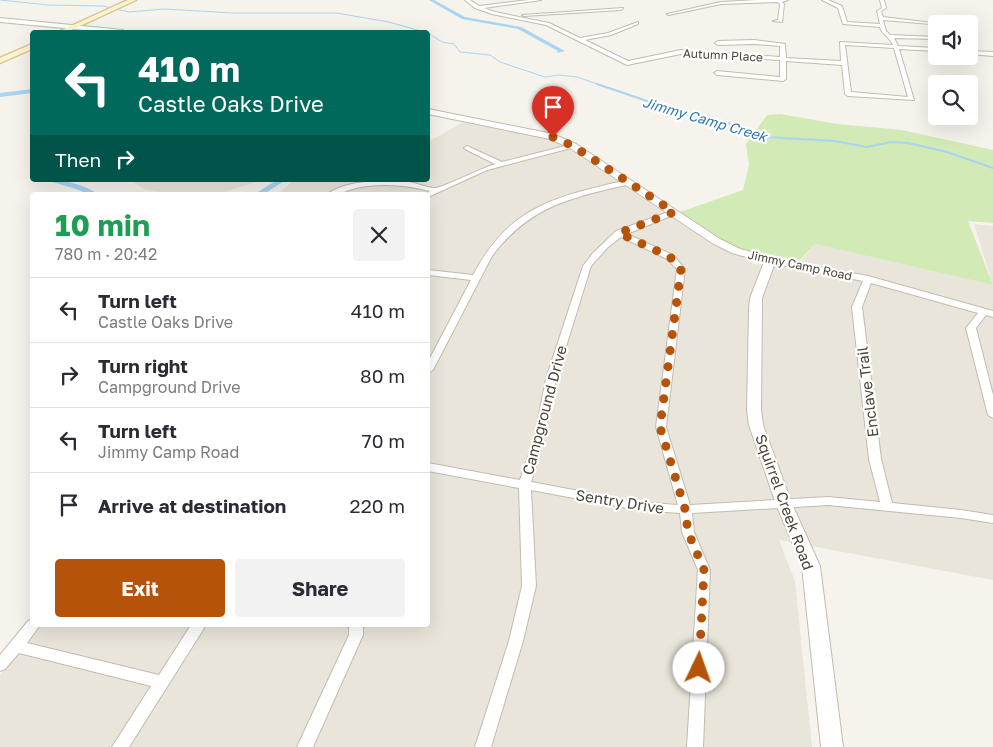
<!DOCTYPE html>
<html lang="en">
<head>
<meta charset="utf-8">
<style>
	:root { --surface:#fff; --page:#f2f2f3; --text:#2b2b33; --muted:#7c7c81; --line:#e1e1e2; --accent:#b45309 }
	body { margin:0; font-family:"Golos Text",sans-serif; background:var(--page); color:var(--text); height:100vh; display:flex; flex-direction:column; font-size:19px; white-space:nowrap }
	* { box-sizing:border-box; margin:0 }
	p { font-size:16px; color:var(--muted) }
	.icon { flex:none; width:28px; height:28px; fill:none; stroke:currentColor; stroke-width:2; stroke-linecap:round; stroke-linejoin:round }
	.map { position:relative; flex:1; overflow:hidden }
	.sheet { position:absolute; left:30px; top:192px; width:400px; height:435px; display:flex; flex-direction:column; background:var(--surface); border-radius:5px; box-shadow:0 5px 20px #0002 }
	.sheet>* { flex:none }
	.banner { position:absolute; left:30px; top:30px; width:400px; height:152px; border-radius:5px; box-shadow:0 5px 20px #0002; background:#00695c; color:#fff; overflow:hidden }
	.tools { position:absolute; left:928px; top:15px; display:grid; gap:10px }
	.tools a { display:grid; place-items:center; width:50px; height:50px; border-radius:5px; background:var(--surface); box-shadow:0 5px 20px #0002; font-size:25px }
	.pin { position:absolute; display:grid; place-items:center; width:42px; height:42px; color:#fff; margin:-51px -21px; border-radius:50% 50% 50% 0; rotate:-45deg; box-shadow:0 0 5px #0007 }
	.pin .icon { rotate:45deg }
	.me { position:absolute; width:55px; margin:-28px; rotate:3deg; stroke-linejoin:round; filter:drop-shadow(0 0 4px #0008) }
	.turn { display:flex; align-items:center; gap:18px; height:105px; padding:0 25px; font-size:22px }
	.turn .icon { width:65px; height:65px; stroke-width:2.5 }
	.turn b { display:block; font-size:35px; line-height:42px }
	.then { display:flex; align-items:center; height:48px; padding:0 25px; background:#0003; gap:10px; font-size:19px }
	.round { display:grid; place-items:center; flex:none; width:52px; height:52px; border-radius:5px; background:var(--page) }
	.head { display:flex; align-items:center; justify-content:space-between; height:85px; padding:0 25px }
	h1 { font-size:30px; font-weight:700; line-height:38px; color:#1e9e55 }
	.button { display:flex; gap:10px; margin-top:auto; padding:10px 25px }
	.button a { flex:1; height:58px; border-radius:5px; background:var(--accent); color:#fff; font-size:20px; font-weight:700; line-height:58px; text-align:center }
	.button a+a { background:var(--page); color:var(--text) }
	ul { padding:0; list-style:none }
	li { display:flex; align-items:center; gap:15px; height:65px; padding:0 25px; border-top:1px solid var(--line) }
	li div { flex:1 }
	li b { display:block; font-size:19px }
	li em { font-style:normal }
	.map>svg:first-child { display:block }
	.residential { fill:#eae5da }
	.green { fill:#d2eab5 }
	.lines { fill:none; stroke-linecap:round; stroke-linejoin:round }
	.stream-far1 { stroke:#a9d4f2; stroke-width:1 }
	.stream { stroke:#a9d4f2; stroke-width:2 }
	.canal { fill:#a9d4f2; fill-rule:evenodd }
	.minor-casing { stroke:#c2bbae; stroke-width:2 }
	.tertiary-casing { stroke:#c2bbae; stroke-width:2 }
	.secondary-casing { stroke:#d6c79b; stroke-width:3 }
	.minor { fill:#fff; fill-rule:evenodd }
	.tertiary { fill:#fff; fill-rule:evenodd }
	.secondary { fill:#fff3cd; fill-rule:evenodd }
	.route { stroke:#b45309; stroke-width:9; stroke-dasharray:0 16.2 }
	.labels { text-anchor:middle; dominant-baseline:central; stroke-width:4.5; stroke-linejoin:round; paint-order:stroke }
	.far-street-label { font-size:12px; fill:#4b4439; stroke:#fff }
	.far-water-label { font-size:14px; font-style:italic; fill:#2e7ab2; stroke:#fff }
	.street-label { font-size:15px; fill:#4b4439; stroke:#fff }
</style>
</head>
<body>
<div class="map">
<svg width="993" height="747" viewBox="0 0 993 747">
	<rect width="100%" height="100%" fill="#f6f3ec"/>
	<!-- residential -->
	<g class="residential">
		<path d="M463,122L557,141L713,245L743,257L753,264L795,268L815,244L993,285L974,224L993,226V580L779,540L795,581L812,747H0V675L40,625H428V195H277L294,180H428V142Z"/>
		<path d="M130,180H261L216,195H181L146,190Z"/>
	</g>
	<!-- green -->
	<path class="green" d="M780,114L837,124L902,130L993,150V223L968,221L993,285L815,244L799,261L742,249L725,242L680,212L743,190L749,165L746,144L767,115Z"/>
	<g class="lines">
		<!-- stream-far1 -->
		<g class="stream-far1">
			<path d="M0,0L48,5L103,6L129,12L164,9L234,13H336L389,22L424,32"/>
			<path d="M428,33L442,42L454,44L460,52L490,55L500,62L545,77L559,75L577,77L600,85"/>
		</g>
		<!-- stream -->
		<path class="stream" d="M597,84L694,117L726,122L748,133L765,137L834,141L867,147L891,142L908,143L947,152L993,168"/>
		<!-- canal -->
		<g class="canal">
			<path d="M429,0H434L465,17L521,27L565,51L557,53L558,51L518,29L462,19Z"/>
			<path d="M32,89V93L0,97V93Z"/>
			<path d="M46,180C64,180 85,184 99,195H90L79,190Z"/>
			<path d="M277,180H286L262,195H253Z"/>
		</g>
		<!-- minor casing -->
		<g class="minor-casing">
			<g id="minor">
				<path d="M465,0H470L479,6L528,0H541L484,8L495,12L549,23L580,38L608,33L638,22V24L611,35L585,40L628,61L681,50L780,57V46L754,44L718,45L715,43L718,41L754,40L785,44L786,58L841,61L840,42L893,45C890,37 882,35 880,27L843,24L838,8L822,0H828L842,6L847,22L880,24L877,11L882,8L880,0H884L886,8L881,11L883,17L933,23L931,24L883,20L886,31L890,35L936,37V39L894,38L898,46L936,48V51L899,49L914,100L848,96L845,94L842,65L786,61V79L783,81L717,75L714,73L717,71L780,77V60L681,54L627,65L546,25L492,14L475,8ZM845,45L894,48L908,97L851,92Z"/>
				<path d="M757,0H788L782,2L784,4L782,22L773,21L778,20L780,4L777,2L721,4L669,15L667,14L721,2Z"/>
				<path d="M623,8L621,10L524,16L522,15Z"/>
				<path d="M969,51L993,52V56L969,54Z"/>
				<path d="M573,144L576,146L575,147L487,170L428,197V195H423L430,191C407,185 384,183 360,187C348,190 339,195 326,195C345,180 385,179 408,182C417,183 426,188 435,188C442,188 482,168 495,164L465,149L464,148L467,146L502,162Z"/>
				<path d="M627,180L631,182L630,184C571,198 531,205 492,256L433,370L428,373V362L471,280L428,275V270L473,275C510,205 556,197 627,180Z"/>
				<path d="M671,211H674L678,213L627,234L673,255L685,269L666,427L690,505L828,497L880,502L869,459L852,307L863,281L767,262L766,260L770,258L868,276L993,311V317L986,315L976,328L993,395V418L988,415L966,328L978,313L871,283L862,307L881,459L892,503L961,510L993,515V523L961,518L828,505L692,513L694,532L710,570L703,747H687L698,570L682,532L680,513L638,510L531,490L536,586L523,641L491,747H475L509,641L522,586L519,488L428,471V463L520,480L534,439L546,379L583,266L593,253L616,231ZM621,237L667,259L677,269L656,427L678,505L638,502L531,482L544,439L556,379L591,266L608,247Z"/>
				<path d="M32,619V625H40L27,643L159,675L191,625H206L129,747H112L151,686L19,653L5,669L0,671V655L28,621Z"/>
				<path d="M349,625H363V635L313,747H297L349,635Z"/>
			</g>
		</g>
		<!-- tertiary casing -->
		<g class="tertiary-casing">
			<g id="tertiary">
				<path d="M0,18L123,30L126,32H107L0,22Z"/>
				<path d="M428,109L553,134L576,144L720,239L740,249L774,258L776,260L762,298L761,410L763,425L792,504L820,566L843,747H821L802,566L776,504L749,425L747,410L749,309L750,298L764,262L732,253L712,243L570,148L550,139L428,114Z"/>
			</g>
		</g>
		<!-- secondary casing -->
		<g class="secondary-casing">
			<g id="secondary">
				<path d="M128,0H136L67,32H58Z"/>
				<path d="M32,44V49L0,63V58Z"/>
			</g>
		</g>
		<!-- minor -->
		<use href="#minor" class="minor"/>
		<!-- tertiary -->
		<use href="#tertiary" class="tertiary"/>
		<!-- secondary -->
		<use href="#secondary" class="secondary"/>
	</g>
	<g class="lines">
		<!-- route -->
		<path class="route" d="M553,137L573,146L674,212L619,233L670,257L681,269L660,427L685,509L688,532L704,570L699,668"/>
	</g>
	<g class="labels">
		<!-- far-street labels -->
		<g class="far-street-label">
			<text transform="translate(723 55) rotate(3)">Autumn Place</text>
			<text transform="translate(800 265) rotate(12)">Jimmy Camp Road</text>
		</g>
		<!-- far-water labels -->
		<g class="far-water-label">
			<text transform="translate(705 119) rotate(16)">Jimmy Camp Creek</text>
		</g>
		<!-- street labels -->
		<g class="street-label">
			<text transform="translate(867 392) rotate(-97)">Enclave Trail</text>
			<text transform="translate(544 410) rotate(-75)">Campground Drive</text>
			<text transform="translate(620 501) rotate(9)">Sentry Drive</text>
			<text transform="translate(785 502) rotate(70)">Squirrel Creek Road</text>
		</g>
	</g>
</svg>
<div class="tools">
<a><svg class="icon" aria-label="sound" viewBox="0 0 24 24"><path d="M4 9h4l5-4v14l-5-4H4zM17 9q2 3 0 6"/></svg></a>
<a><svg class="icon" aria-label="search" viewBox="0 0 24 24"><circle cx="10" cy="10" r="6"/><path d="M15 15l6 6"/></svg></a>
</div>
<div class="pin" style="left:553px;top:137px;background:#d93025"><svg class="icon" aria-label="arrive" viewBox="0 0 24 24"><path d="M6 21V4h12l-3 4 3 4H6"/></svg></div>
<svg class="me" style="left:699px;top:668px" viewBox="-20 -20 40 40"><circle r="19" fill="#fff"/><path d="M0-13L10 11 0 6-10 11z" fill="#b45309"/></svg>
<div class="banner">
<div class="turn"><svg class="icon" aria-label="left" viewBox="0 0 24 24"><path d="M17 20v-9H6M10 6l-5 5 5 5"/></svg><div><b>410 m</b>Castle Oaks Drive</div></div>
<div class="then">Then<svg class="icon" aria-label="right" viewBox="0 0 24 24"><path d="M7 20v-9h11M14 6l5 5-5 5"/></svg></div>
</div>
<section class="sheet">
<div class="head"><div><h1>10 min</h1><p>780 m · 20:42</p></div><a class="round"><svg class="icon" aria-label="close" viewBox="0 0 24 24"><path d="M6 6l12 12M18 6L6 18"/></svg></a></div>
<ul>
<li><svg class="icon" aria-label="left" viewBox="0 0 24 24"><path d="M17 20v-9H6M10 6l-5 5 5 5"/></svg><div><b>Turn left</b><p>Castle Oaks Drive</p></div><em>410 m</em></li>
<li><svg class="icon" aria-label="right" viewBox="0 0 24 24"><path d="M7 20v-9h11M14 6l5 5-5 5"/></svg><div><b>Turn right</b><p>Campground Drive</p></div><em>80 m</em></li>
<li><svg class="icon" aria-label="left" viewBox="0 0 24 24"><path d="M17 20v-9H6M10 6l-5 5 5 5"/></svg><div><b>Turn left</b><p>Jimmy Camp Road</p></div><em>70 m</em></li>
<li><svg class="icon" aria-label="arrive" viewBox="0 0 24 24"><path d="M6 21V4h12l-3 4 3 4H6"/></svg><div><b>Arrive at destination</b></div><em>220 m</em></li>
</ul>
<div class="button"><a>Exit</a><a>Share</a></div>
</section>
</div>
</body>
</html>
